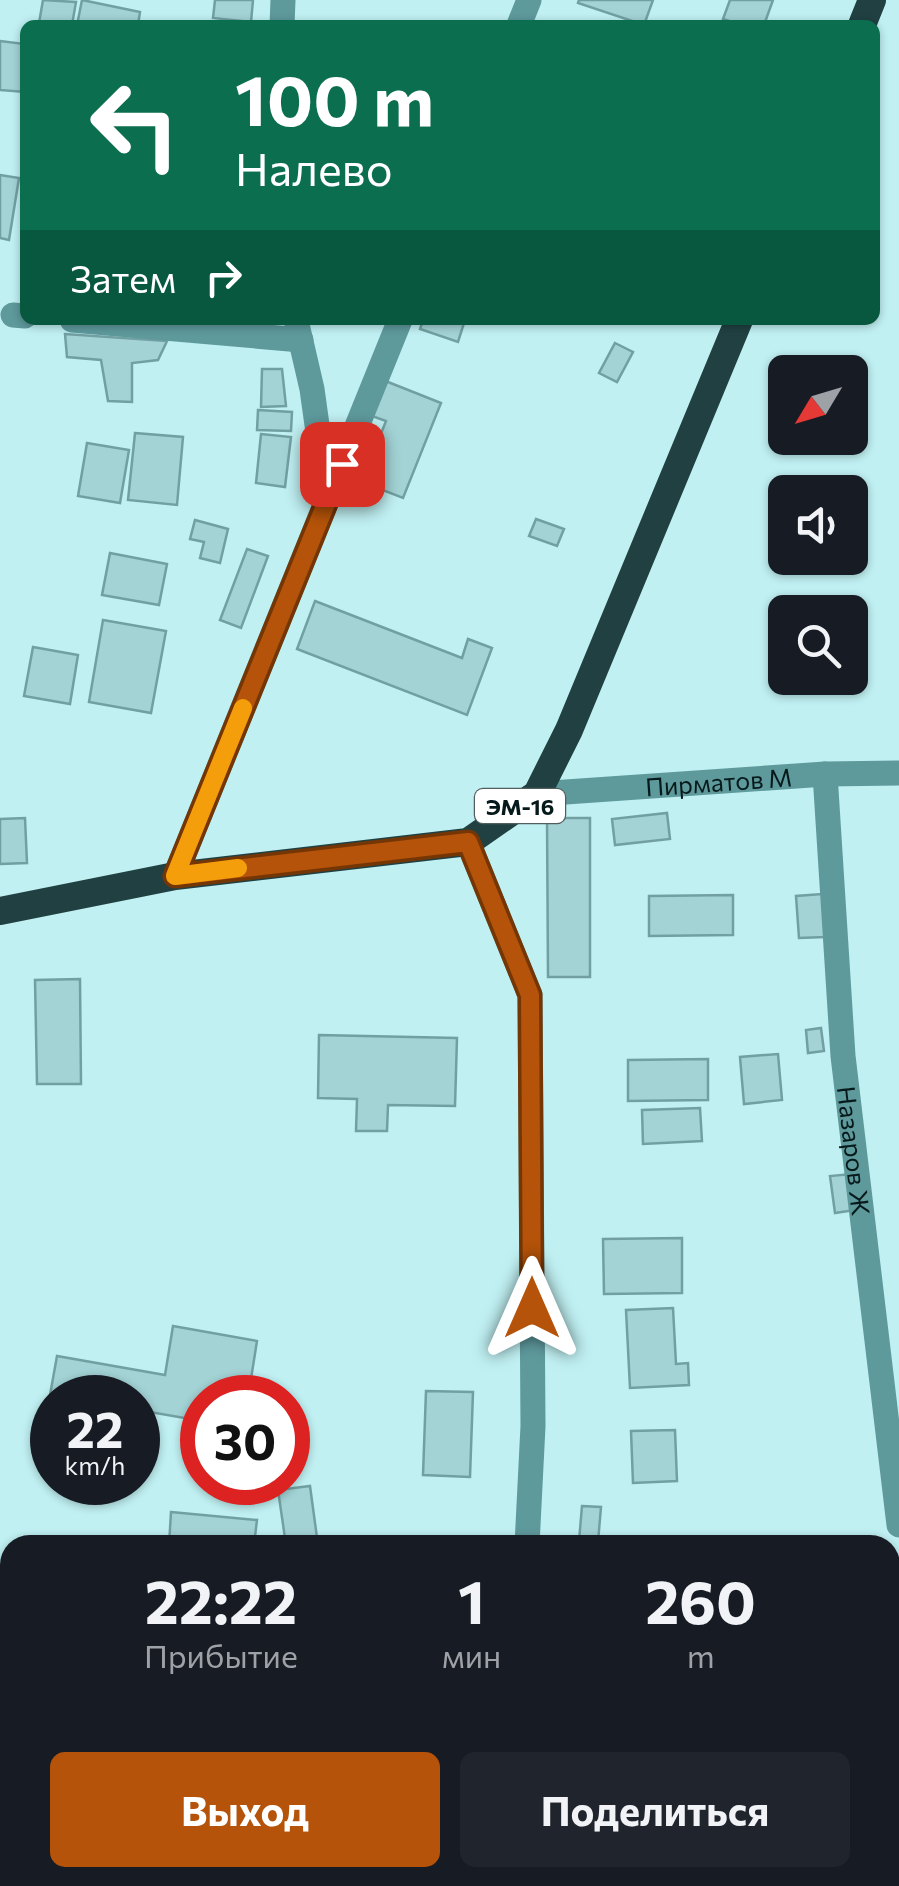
<!DOCTYPE html>
<html lang="ru">
<head>
<meta charset="utf-8">
<style>
	:root { --surface:#171b24; --page:#20242c; --text:#f1f3f6; --muted:#9ea1a6; --accent:#b45309 }
	body { margin:0; font-family:Commissioner,sans-serif; background:var(--page); color:var(--text); height:100vh; display:flex; flex-direction:column; font-size:38px; white-space:nowrap }
	* { box-sizing:border-box; margin:0 }
	p { font-size:32px; color:var(--muted) }
	.icon { flex:none; width:55px; height:55px; fill:none; stroke:currentColor; stroke-width:2; stroke-linecap:round; stroke-linejoin:round }
	.map { position:relative; flex:1; overflow:hidden }
	.sheet { position:absolute; left:0px; top:1535px; width:900px; height:352px; display:flex; flex-direction:column; background:var(--surface); border-radius:30px 30px 0 0; box-shadow:0 2px 8px #0004 }
	.sheet>* { flex:none }
	.guide { position:absolute; left:20px; top:20px; width:860px; height:305px; border-radius:15px; box-shadow:0 2px 8px #0004; background:#0b6e4f; color:#fff; overflow:hidden }
	.needle { width:65px; rotate:232deg }
	.tools { position:absolute; left:768px; top:355px; display:grid; gap:20px }
	.tools a { display:grid; place-items:center; width:100px; height:100px; border-radius:15px; background:var(--surface); box-shadow:0 2px 8px #0004; font-size:50px }
	.speed { position:absolute; left:30px; top:1375px; display:flex; gap:20px; font-size:50px; font-weight:700; text-align:center }
	.speed>* { display:grid; place-content:center; width:130px; height:130px; border-radius:50%; background:var(--surface); box-shadow:0 2px 8px #0004; line-height:1 }
	.speed small { font-size:25px; font-weight:400 }
	.speed .limit { border:15px solid #d22; background:#fff; color:#111 }
	.pin { position:absolute; display:grid; place-items:center; width:85px; height:85px; color:#fff; margin:-42px; border-radius:20px; box-shadow:0 5px 15px #0006 }
	.me { position:absolute; width:110px; margin:-55px; rotate:0deg; stroke-linejoin:round; filter:drop-shadow(0 0 8px #0008) }
	.turn { display:flex; align-items:center; gap:35px; height:210px; padding:0 50px; font-size:45px }
	.turn .icon { width:130px; height:130px; stroke-width:2.5 }
	.turn b { display:block; font-size:70px; line-height:85px }
	.then { display:flex; align-items:center; height:95px; padding:0 50px; background:#0003; gap:20px; font-size:38px }
	.eta { display:flex; justify-content:space-evenly; align-items:center; height:170px; text-align:center }
	.eta b { font-size:60px; font-weight:700; line-height:70px }
	.primary-button { display:flex; gap:20px; margin-top:auto; padding:20px 50px }
	.primary-button a { flex:1; height:115px; border-radius:15px; background:var(--accent); color:#fff; font-size:40px; font-weight:700; line-height:115px; text-align:center }
	.primary-button a+a { background:var(--page); color:var(--text) }
	.map>svg:first-child { display:block }
	.building { fill:#a3d3d5; stroke:#72a0a2; stroke-width:2.5 }
	.lines { fill:none; stroke-linecap:round; stroke-linejoin:round }
	.minor { stroke:#5e999c; stroke-width:25 }
	.trunk { stroke:#214042; stroke-width:28 }
	.route-casing { stroke:#753606; stroke-width:25 }
	.route { stroke:#b45309; stroke-width:18 }
	.slow { stroke:#f59e0b; stroke-width:18 }
	.labels { text-anchor:middle; dominant-baseline:central; stroke-width:10; stroke-linejoin:round; paint-order:stroke }
	.shield { fill:#fff; stroke:#515f5f; stroke-width:2.5 }
	.shield-label { font-size:22px; font-weight:bold; fill:#071a1b }
	.street-label { font-size:25px; fill:#071a1b; stroke:#fff }
</style>
</head>
<body>
<div class="map">
<svg width="899" height="1886" viewBox="0 0 899 1886">
	<rect width="100%" height="100%" fill="#c0f0f2"/>
	<!-- building -->
	<g class="building">
		<path d="M43,0L76,2L72,25L39,23Z"/>
		<path d="M82,0L140,12L138,25H77Z"/>
		<path d="M215,0H253L251,22L213,18Z"/>
		<path d="M579,0H653L644,25L578,3Z"/>
		<path d="M730,0H773L764,25H741L723,19Z"/>
		<path d="M0,41L25,44V92L0,90Z"/>
		<path d="M0,175L19,178L9,240L0,238Z"/>
		<path d="M423,320H465L458,342L420,329Z"/>
		<path d="M65,334L167,341L158,360L132,363V402L108,401L101,360L67,357Z"/>
		<path d="M615,343L633,352L617,382L599,373Z"/>
		<path d="M262,369H282L286,406L261,407Z"/>
		<path d="M383,380L441,403L403,498L362,482L386,421L369,415Z"/>
		<path d="M258,410L292,412L291,431L257,430Z"/>
		<path d="M135,433L183,437L177,505L128,500Z"/>
		<path d="M261,434L291,437L285,487L256,483Z"/>
		<path d="M87,443L129,450L120,503L78,496Z"/>
		<path d="M536,519L564,529L557,546L529,536Z"/>
		<path d="M195,520L228,529L220,563L200,558L204,542L190,539Z"/>
		<path d="M247,549L268,556L241,628L220,620Z"/>
		<path d="M110,553L167,564L159,605L102,595Z"/>
		<path d="M315,601L462,658L468,639L492,648L467,715L297,649Z"/>
		<path d="M103,620L166,631L151,713L89,702Z"/>
		<path d="M33,647L78,655L70,704L24,696Z"/>
		<path d="M667,813L670,839L615,845L612,819Z"/>
		<path d="M25,818L27,863L0,864V819Z"/>
		<path d="M547,818H590V977H548Z"/>
		<path d="M822,894L825,937L799,938L796,896Z"/>
		<path d="M733,895V935L649,936V896Z"/>
		<path d="M80,979L81,1084H37L35,980Z"/>
		<path d="M821,1028L824,1051L808,1053L806,1030Z"/>
		<path d="M319,1035L457,1038L455,1106L388,1105L387,1131H356L357,1099L318,1098Z"/>
		<path d="M778,1054L782,1100L744,1104L740,1057Z"/>
		<path d="M708,1059V1100L628,1101V1060Z"/>
		<path d="M700,1108L702,1141L643,1144L642,1110Z"/>
		<path d="M851,1174L855,1210L835,1213L830,1176Z"/>
		<path d="M682,1238V1293L604,1294L603,1239Z"/>
		<path d="M673,1308L676,1364L688,1363L689,1385L630,1388L626,1310Z"/>
		<path d="M173,1326L257,1341L248,1398H202V1421L138,1410V1398L50,1395L57,1356L165,1375Z"/>
		<path d="M426,1391L473,1392L470,1477L423,1475Z"/>
		<path d="M675,1430L677,1481L633,1483L631,1431Z"/>
		<path d="M310,1486L318,1545H286L278,1490Z"/>
		<path d="M582,1506L601,1507L598,1542L579,1541Z"/>
		<path d="M171,1512L257,1520L254,1545H169Z"/>
		<rect x="381" y="1878" width="62" height="8"/>
	</g>
	<g class="lines">
		<!-- minor -->
		<g class="minor">
			<path d="M282,25L283,0"/>
			<path d="M519,25L529,0"/>
			<path d="M13,315L25,316"/>
			<path d="M72,320L301,340"/>
			<path d="M296,320L312,389L327,497"/>
			<path id="s1" d="M825,774L843,1056L899,1525"/>
			<path id="s2" d="M537,794L825,774L899,773"/>
			<path d="M468,842L530,995L533,1426L527,1545"/>
			<path d="M175,876L400,320"/>
			<path d="M126,1886L130,1878"/>
			<path d="M511,1886V1878"/>
		</g>
		<!-- trunk -->
		<g class="trunk">
			<path d="M862,25L872,0"/>
			<path d="M0,911L175,876L468,842L537,794L569,730L739,320"/>
		</g>
	</g>
	<g class="lines">
		<!-- route casing -->
		<g class="route-casing">
			<path id="route" d="M342,464L175,876L468,842L530,995L532,1308"/>
		</g>
		<!-- route -->
		<use href="#route" class="route"/>
		<!-- slow -->
		<path class="slow" d="M238,868L175,876L243,708"/>
	</g>
	<g class="labels">
		<!-- shield labels -->
		<rect class="shield" x="475" y="789" width="90" height="34" rx="8"/>
		<g class="shield-label">
			<text x="520" y="806">ЭМ-16</text>
		</g>
		<!-- street labels -->
		<g class="street-label">
			<text stroke="none"><textPath href="#s2" startOffset="182">Пирматов М</textPath></text>
			<text stroke="none"><textPath href="#s1" startOffset="378">Назаров Ж</textPath></text>
		</g>
	</g>
</svg>
<div class="tools">
<a><svg class="needle" viewBox="-14 -14 28 28"><path d="M0-13l5 13h-10z" fill="#e53935"/><path d="M0 13l5-13h-10z" fill="#9ea1a6"/></svg></a>
<a><svg class="icon" aria-label="sound" viewBox="0 0 24 24"><path d="M4 9h4l5-4v14l-5-4H4zM17 9q2 3 0 6"/></svg></a>
<a><svg class="icon" aria-label="search" viewBox="0 0 24 24"><circle cx="10" cy="10" r="6"/><path d="M15 15l6 6"/></svg></a>
</div>
<div class="speed"><div>22<small>km/h</small></div><div class="limit">30</div></div>
<div class="pin" style="left:342px;top:464px;background:#d93025"><svg class="icon" aria-label="arrive" viewBox="0 0 24 24"><path d="M6 21V4h12l-3 4 3 4H6"/></svg></div>
<svg class="me" style="left:532px;top:1308px" viewBox="-20 -20 40 40"><path d="M0-17L14 15 0 8-14 15z" fill="#b45309" stroke="#fff" stroke-width="4"/></svg>
<div class="guide">
<div class="turn"><svg class="icon" aria-label="left" viewBox="0 0 24 24"><path d="M17 20v-9H6M10 6l-5 5 5 5"/></svg><div><b>100 m</b>Налево</div></div>
<div class="then">Затем<svg class="icon" aria-label="right" viewBox="0 0 24 24"><path d="M7 20v-9h11M14 6l5 5-5 5"/></svg></div>
</div>
<section class="sheet">
<div class="eta">
<div><b>22:22</b><p>Прибытие</p></div>
<div><b>1</b><p>мин</p></div>
<div><b>260</b><p>m</p></div>
</div>
<div class="primary-button"><a>Выход</a><a>Поделиться</a></div>
</section>
</div>
</body>
</html>
